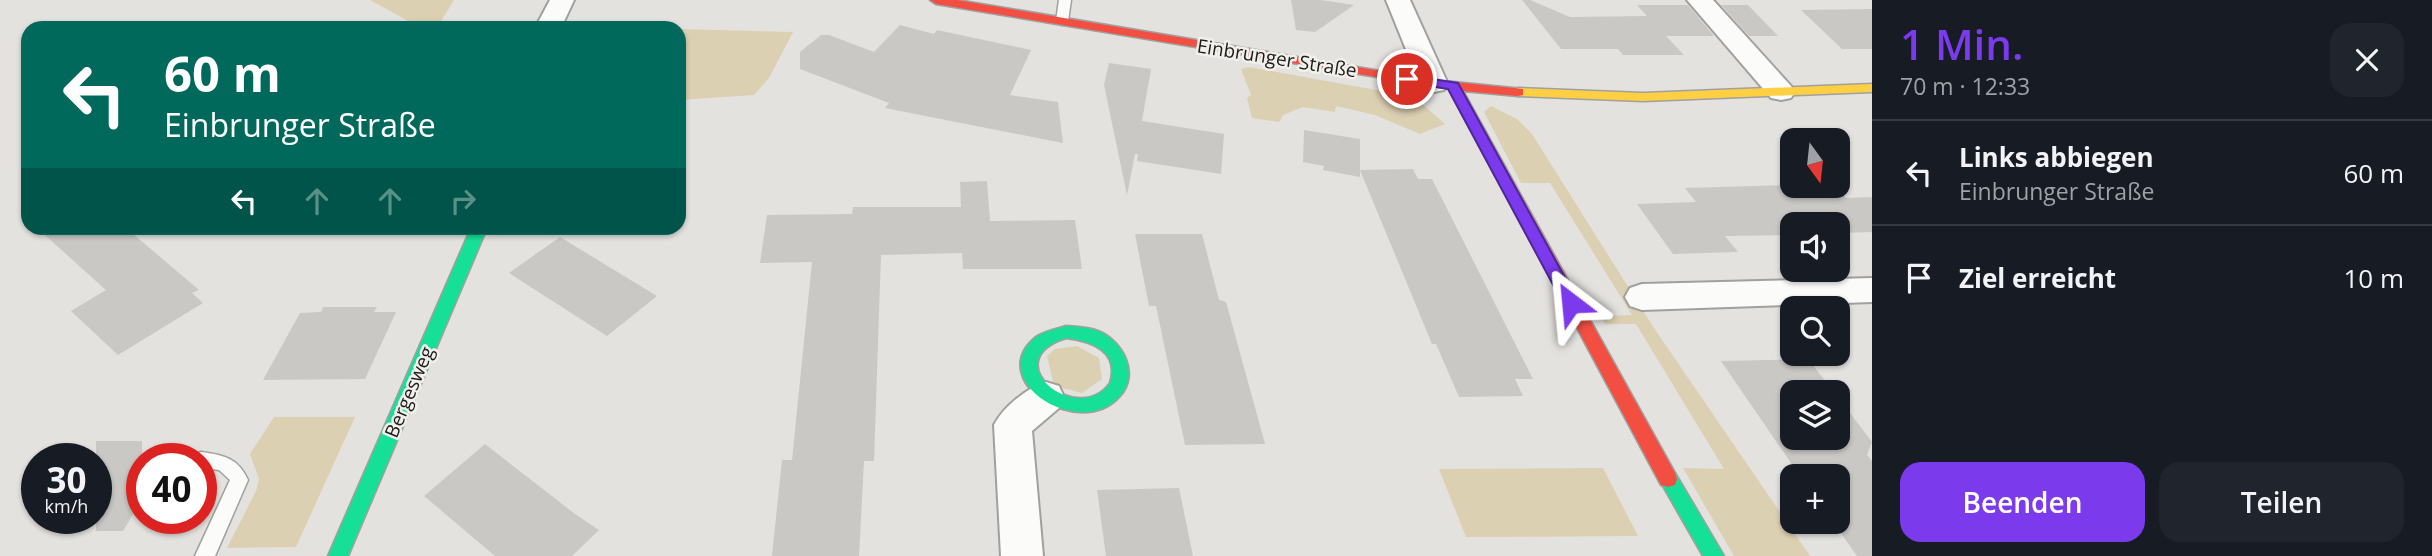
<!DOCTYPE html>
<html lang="de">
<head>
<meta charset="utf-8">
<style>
	:root { --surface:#171b24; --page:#20242c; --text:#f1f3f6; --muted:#9ea1a6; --line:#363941; --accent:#7c3aed }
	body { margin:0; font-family:"Open Sans",sans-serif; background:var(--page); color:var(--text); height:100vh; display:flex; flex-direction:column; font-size:26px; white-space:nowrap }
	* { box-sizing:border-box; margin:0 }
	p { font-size:23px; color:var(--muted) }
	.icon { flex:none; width:38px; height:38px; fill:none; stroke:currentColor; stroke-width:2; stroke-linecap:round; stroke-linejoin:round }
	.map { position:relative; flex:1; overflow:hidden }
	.sheet { display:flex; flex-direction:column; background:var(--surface); width:560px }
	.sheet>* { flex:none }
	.top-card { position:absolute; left:21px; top:21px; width:665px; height:214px; border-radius:21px; box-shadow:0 2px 5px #0004; background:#00695c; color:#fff; overflow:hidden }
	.needle { width:46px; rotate:165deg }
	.buttons { position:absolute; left:1780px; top:128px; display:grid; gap:14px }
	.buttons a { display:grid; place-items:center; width:70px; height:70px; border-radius:14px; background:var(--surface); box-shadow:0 2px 5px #0004; font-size:35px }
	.speed { position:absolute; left:21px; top:443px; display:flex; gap:14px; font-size:35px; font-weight:700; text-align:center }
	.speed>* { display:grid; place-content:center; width:91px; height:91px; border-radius:50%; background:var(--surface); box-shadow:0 2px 5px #0004; line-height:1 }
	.speed small { font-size:18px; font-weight:400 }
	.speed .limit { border:10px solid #d22; background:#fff; color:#111 }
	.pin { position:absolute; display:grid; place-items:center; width:60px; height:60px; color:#fff; margin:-30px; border:4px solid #fff; border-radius:50%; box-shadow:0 2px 7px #0007 }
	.me { position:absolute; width:77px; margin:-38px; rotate:331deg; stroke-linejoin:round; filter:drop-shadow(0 0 5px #0008) }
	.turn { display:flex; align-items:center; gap:24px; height:147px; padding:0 28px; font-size:32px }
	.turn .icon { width:91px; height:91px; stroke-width:2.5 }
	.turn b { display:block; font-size:49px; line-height:60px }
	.lanes { display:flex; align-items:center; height:66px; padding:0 28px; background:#0003; justify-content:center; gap:35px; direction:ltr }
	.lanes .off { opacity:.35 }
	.round { display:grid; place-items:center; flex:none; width:74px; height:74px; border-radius:21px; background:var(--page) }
	.headline { display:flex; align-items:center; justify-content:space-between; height:119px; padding:0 28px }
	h1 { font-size:42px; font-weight:600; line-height:52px; color:var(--accent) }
	.action { display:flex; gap:14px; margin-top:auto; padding:14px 28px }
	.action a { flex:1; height:80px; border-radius:21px; background:var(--accent); color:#fff; font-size:28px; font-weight:600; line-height:80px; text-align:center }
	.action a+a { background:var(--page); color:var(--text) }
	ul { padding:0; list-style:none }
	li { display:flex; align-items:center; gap:21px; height:105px; padding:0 28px; border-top:2px solid var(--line) }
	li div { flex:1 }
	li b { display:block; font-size:26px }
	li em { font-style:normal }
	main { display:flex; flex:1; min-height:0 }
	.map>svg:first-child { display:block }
	.green { fill:#dcd0b2 }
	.building { fill:#c9c8c5 }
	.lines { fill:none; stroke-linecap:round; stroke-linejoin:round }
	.lane-casing { stroke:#a0a09e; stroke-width:3 }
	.street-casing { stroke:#a0a09e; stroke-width:4 }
	.fast-casing { stroke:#a0a09e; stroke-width:3 }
	.slow-casing { stroke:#a0a09e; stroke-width:3 }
	.jam-casing { stroke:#a0a09e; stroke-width:3 }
	.lane { fill:#fbfbfa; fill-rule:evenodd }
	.street { fill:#fbfbfa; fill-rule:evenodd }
	.fast { fill:#16e098; fill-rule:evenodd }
	.slow { fill:#ffcf43; fill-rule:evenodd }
	.jam { fill:#f24e42; fill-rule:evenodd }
	.route { fill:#7c3aed; stroke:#51269a; stroke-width:2 }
	.labels { text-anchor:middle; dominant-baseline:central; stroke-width:5; stroke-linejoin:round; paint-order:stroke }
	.street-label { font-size:19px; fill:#1d1c1a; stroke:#f2f0eb }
</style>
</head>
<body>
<main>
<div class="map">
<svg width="1872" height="556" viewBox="0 0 1872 556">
	<rect width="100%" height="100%" fill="#e3e2df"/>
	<!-- green -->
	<g class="green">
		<path d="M370,0H454L440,23L421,28Z"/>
		<path d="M679,29L793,32L769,78L754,95L679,100Z"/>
		<path d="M1249,67L1404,95L1426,107L1445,124L1420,134L1375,115L1336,106L1335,112L1303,107L1283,115L1279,122L1252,118L1247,98L1251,95L1241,69Z"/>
		<path d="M1491,106L1517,119L1532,134L1654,328L1810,556H1734L1683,468L1724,469L1636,324H1605L1600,316L1632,315L1550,183H1521L1484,112Z"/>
		<path d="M1077,346L1099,358L1102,379L1082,393L1054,386L1047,356L1055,349Z"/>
		<path d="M274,417H355L296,547L227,548L256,491L259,479L250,454Z"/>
		<path d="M1603,468L1638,536L1466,537L1439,469Z"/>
	</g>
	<!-- building -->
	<g class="building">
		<path d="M1291,0H1321L1354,5L1315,32L1296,30Z"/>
		<path d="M1522,0H1530L1570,17L1647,16L1637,5H1688L1714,36H1666L1684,55H1623L1618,49H1561Z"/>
		<path d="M1721,5H1748L1778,36H1749Z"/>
		<path d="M1872,9V49H1842L1801,10Z"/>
		<path d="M900,25L934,34L937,30L1031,50L1010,95L1058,102L1063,143L885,108L889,103L800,69V52L821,35H829L874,52Z"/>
		<path d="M1109,63L1151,69L1142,121L1224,134L1221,174L1137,161L1138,154H1135L1127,195L1104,85Z"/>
		<path d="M1304,130L1360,139V177L1323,170L1324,166L1303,162Z"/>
		<path d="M1413,169L1418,179H1432L1533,379H1515L1523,396L1459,397L1436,344H1432L1360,170Z"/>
		<path d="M987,181L990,221L1075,220L1082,269H963L962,253L881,255L874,461H864L859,556H772L782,460H792L812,262L760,263L767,215L852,214L853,207H961L960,182Z"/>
		<path d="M1792,185L1835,186L1846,198L1872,197V232L1838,233V224H1792V235L1725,236L1738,252L1673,254L1637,204L1696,202L1685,188Z"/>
		<path d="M37,228H126L199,290L192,293L203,303L118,355L71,311L106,290Z"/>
		<path d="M1135,234H1202L1219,300L1226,302L1265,444L1185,445L1156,306H1149Z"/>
		<path d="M560,237L657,296L607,336L509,273Z"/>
		<path d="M323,307H377L374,312H396L365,379L263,380L300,313L321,312Z"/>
		<path d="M1808,359L1834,392H1792V438H1838V397L1872,442L1867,455L1872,461V556H1857L1833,522H1838V476H1800L1721,361Z"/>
		<path d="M96,441H142V499L123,531H96Z"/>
		<path d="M485,444L575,514L599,530L572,556H495L424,496Z"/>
		<path d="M1179,488L1193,556H1106L1097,490Z"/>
	</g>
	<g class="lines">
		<!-- lane casing -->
		<g class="lane-casing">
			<g id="lane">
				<path d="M1059,0H1071L1068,21L1062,25L1056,21Z"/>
				<path d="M201,452C224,455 238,458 248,480L215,556H195L230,480L219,470L201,468V458H193L195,454Z"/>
			</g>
		</g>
		<!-- street casing -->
		<g class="street-casing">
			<g id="street">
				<path d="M550,0H574L561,28H535Z"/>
				<path d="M1386,0H1410L1448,84L1444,90L1434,92L1424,90L1420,84Z"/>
				<path d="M1687,0H1713L1791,86L1795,92L1791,98L1781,100L1771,98Z"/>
				<path d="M1872,278V302L1642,310L1630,306L1625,297L1630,288L1642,284Z"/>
				<path d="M1046,382L1059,386L1064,397L1059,408L1032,431L1043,556H1001L994,425C1004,406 1026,389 1046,382Z"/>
			</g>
		</g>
		<!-- fast casing -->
		<g class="fast-casing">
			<g id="fast">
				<path d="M471,228H487L348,556H328Z"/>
				<path d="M1066,326C1077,327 1088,327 1098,331C1123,341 1140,374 1120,396C1080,442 983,380 1036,337C1044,331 1057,329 1066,326ZM1066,338C1091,341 1120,351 1110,383C1078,428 994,361 1066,338Z"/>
				<path d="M1668,471L1675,473L1724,556H1703L1659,479L1661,473Z"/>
			</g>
		</g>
		<!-- slow casing -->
		<g class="slow-casing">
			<path id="slow" d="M1872,84V92L1643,101L1518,96L1511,92L1518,88L1643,93Z"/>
		</g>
		<!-- jam casing -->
		<g class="jam-casing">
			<path id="jam" d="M930,0H957L1434,80L1523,89V95L1518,96L1463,91L1675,473L1677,479L1675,485L1668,487L1661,485L1449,89L936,4Z"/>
		</g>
		<!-- lane -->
		<use href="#lane" class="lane"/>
		<!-- street -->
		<use href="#street" class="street"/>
		<!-- fast -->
		<use href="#fast" class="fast"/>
		<!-- slow -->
		<use href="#slow" class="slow"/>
		<!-- jam -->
		<use href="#jam" class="jam"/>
	</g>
	<!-- route -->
	<path class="route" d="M1407,75L1458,83L1579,303L1576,307H1565L1448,89L1403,82V76Z"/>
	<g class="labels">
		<!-- street labels -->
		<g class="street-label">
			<text transform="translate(1277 58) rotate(9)">Einbrunger Straße</text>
			<text transform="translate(409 392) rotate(-67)">Bergesweg</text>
		</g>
	</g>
</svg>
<div class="buttons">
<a><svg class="needle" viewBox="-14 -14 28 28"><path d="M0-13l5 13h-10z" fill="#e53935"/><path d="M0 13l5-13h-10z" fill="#9ea1a6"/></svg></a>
<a><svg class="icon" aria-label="sound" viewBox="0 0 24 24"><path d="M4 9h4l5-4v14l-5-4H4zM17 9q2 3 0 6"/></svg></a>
<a><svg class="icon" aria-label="search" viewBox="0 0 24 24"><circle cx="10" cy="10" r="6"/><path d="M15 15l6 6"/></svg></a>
<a><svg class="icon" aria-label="layers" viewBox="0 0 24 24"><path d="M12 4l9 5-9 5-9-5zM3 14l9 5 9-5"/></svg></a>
<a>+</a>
</div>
<div class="speed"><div>30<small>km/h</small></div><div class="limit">40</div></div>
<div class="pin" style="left:1407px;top:79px;background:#d93025"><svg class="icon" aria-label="arrive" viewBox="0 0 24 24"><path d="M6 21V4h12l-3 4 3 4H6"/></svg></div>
<svg class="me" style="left:1571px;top:303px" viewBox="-20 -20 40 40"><path d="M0-17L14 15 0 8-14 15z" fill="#7c3aed" stroke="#fff" stroke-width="4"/></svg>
<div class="top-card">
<div class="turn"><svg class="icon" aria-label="left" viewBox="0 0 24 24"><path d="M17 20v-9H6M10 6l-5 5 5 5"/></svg><div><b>60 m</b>Einbrunger Straße</div></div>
<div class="lanes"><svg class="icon" aria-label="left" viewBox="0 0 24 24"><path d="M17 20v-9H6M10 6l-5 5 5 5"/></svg><svg class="icon off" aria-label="ahead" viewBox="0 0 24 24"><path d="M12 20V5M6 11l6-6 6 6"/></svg><svg class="icon off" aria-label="ahead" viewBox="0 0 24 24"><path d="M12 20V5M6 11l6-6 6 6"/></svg><svg class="icon off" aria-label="right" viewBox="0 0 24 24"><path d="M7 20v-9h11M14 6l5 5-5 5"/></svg></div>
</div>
</div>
<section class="sheet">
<div class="headline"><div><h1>1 Min.</h1><p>70 m · 12:33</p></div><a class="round"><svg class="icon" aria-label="close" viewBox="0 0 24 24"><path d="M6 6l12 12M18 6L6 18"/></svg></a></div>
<ul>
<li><svg class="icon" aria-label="left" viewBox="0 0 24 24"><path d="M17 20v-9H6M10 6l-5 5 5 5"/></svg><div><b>Links abbiegen</b><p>Einbrunger Straße</p></div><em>60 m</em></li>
<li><svg class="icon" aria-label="arrive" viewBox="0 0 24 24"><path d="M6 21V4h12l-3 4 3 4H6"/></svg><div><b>Ziel erreicht</b></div><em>10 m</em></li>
</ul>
<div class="action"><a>Beenden</a><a>Teilen</a></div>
</section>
</main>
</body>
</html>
